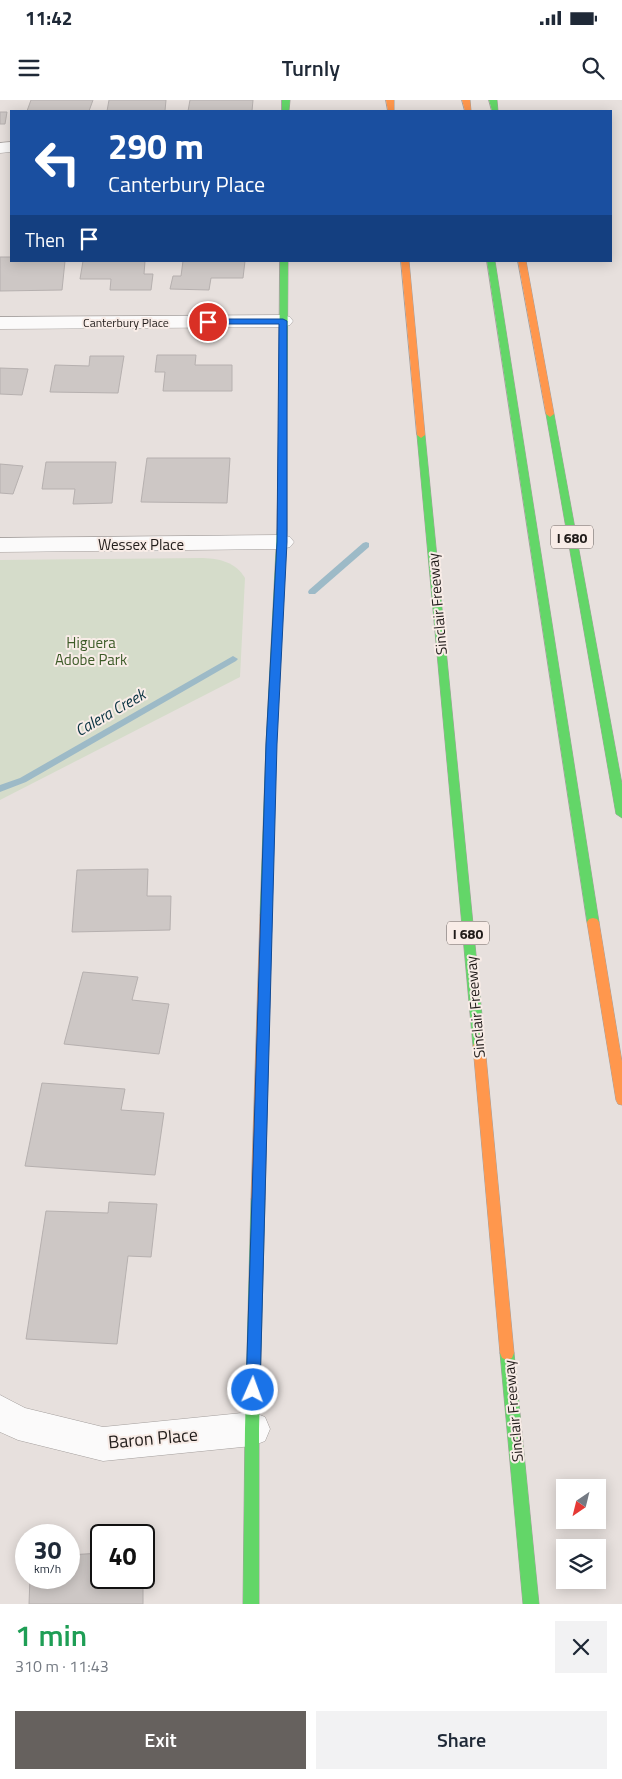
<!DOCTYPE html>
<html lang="en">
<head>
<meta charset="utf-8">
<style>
	:root { --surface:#fff; --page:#f2f2f3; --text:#1f2937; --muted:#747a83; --accent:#66615e }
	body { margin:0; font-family:"Titillium Web",sans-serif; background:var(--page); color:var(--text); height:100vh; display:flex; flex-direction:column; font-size:19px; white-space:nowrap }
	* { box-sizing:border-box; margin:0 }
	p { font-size:16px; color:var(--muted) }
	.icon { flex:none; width:28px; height:28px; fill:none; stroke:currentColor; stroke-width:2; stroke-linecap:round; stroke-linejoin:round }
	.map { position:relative; height:1504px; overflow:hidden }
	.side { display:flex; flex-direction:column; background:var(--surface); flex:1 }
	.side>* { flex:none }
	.guide { position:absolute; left:10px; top:10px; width:602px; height:152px; border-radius:0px; box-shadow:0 2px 12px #0003; background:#1a4fa0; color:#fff; overflow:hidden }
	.needle { width:32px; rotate:215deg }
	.tools { position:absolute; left:556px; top:1379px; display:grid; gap:10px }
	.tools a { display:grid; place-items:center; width:50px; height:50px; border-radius:0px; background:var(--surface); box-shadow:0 2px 12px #0003; font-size:25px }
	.speed { position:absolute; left:15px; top:1424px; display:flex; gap:10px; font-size:25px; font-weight:700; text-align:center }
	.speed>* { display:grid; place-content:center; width:65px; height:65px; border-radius:50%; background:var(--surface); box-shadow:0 2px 12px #0003; line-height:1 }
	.speed small { font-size:12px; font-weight:400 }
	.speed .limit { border:2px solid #111; border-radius:8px; background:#fff; color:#111 }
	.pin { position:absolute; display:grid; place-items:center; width:42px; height:42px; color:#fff; margin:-21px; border:2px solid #fff; border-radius:50%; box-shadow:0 1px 5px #0007 }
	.me { position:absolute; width:55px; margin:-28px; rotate:2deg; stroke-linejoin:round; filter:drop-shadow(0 0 4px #0008) }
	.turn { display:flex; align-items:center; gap:18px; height:105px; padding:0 15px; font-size:22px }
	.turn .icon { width:65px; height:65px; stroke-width:2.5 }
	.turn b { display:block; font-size:35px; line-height:42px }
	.then { display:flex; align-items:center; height:48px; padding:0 15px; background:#0003; gap:10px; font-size:19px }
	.round { display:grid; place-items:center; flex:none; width:52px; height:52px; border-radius:0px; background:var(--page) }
	.overview { display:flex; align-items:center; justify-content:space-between; height:85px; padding:0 15px }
	h1 { font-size:30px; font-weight:600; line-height:38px; color:#1e9e55 }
	.button { display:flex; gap:10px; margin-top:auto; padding:10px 15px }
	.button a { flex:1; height:58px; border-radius:0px; background:var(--accent); color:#fff; font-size:20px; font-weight:600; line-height:58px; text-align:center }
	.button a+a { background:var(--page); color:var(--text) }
	.status { display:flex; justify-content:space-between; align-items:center; height:35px; padding:0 25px; background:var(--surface); direction:ltr }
	.status svg { height:14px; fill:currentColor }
	header { display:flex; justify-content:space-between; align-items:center; height:65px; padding:0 15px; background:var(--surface); font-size:22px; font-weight:600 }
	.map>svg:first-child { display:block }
	.green { fill:#d5dcca }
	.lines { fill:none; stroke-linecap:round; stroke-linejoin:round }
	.stream { fill:#9dbac7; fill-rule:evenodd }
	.building { fill:#cdc7c5; stroke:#b6b0af }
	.street-casing { stroke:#a49f9d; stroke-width:1 }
	.fast-casing { stroke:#a49f9d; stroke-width:1 }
	.slow-casing { stroke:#a49f9d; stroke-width:1 }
	.jam-casing { stroke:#a49f9d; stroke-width:1 }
	.street { fill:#fbfafa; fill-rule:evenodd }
	.fast { fill:#63d668; fill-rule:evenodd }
	.slow { fill:#ff974d; fill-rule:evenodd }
	.jam { fill:#b3261e; fill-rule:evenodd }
	.route { fill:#1a73e8; stroke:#114b97 }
	.labels { text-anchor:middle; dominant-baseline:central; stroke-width:4; stroke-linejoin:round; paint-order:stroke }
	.far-street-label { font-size:12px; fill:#211c1a; stroke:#f8ece7 }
	.shield { fill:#f8ece7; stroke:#625a58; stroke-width:1 }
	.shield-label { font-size:14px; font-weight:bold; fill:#211c1a }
	.street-label { font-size:15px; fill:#211c1a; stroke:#f8ece7 }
	.park-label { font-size:15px; fill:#3d5b28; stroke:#f8ece7 }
	.water-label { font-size:16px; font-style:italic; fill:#093342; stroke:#f8ece7 }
	.near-street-label { font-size:18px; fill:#211c1a; stroke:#f8ece7 }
</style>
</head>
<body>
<div class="status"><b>11:42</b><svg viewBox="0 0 49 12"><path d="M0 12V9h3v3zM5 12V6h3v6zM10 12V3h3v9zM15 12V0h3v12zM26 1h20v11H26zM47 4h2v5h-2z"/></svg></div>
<header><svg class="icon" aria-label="menu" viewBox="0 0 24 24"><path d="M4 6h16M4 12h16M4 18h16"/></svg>Turnly<svg class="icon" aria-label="search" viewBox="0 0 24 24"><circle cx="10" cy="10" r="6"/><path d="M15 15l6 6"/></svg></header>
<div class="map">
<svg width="622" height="1504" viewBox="0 0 622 1504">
	<rect width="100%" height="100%" fill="#e7e0dd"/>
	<!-- green -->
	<path class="green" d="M203,458C221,459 235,462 245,478L240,577L0,700V460Z"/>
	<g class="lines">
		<!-- stream -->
		<g class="stream">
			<path d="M366,442L369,443V447L315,494H309L308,492L309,490L363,443Z"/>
			<path d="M233,556L238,559L236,561L26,682L0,692V685L20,678Z"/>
		</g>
	</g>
	<!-- building -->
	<g class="building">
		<path d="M31,0H93L89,11H27Z"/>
		<path d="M109,0H166L165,11H107Z"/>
		<path d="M190,0H253L252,11H188Z"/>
		<path d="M0,12H7L5,24H0Z"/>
		<path d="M0,157H11V161H65L62,190L0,191Z"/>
		<path d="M83,161H145L144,174H153L151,190H110L111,179H80Z"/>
		<path d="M183,161H245L243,178H211L209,190L170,189L173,176H181Z"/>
		<path d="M157,255H196L195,265H232V291H163L165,272H155Z"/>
		<path d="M90,256H124L118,293L50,292L55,265L89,266Z"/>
		<path d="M0,268L28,269L22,295L0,294Z"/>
		<path d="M147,358H230L227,403L141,402Z"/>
		<path d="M46,362H116L112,403L73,404L75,389H42Z"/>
		<path d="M0,364L23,366L13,394L0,393Z"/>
		<path d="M148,769L147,796H171L170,830L72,832L77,770Z"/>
		<path d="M83,872L138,877L132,900L169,904L159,954L64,944Z"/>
		<path d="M42,983L125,989L121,1010L164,1013L155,1075L25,1066Z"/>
		<path d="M109,1102L157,1104L151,1157L128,1156L117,1244L26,1239L46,1111L108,1113Z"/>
		<path d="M101,1453V1478H143V1504H29L30,1478H69V1455Z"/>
	</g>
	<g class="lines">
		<!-- street casing -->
		<g class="street-casing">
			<g id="street">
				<path d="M11,42V52L0,53V43Z"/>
				<path d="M283,215L290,217L293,221L290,225L283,227L0,229V217Z"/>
				<path d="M282,435L290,437L294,442L290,447L282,449L0,452V438Z"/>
				<path d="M0,1295L25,1308L103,1327L252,1312L265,1317L270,1329L265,1341L252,1346L103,1361L18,1340L0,1332Z"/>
			</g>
		</g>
		<!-- fast casing -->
		<g class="fast-casing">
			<g id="fast">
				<path d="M282,0H290L289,11H282Z"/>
				<path d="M489,0H497L498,11H492Z"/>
				<path d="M280,161H288L287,312L283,315L279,312Z"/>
				<path d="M487,161H495L599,822L597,825H589L587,822Z"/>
				<path d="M550,311L554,314L622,684V718L616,714L546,314Z"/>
				<path d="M421,332L425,335L485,946L483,950L479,951L475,950L473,946L417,335Z"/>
				<path d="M282,427L287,430L276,644L272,815L270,818H262L260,815L266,644L277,430Z"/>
				<path d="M258,1093L263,1095L265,1099L259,1329V1504H243L245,1329L251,1099L253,1095Z"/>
				<path d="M507,1246L512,1248L514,1253L539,1504H523L500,1253L502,1248Z"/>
			</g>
		</g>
		<!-- slow casing -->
		<g class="slow-casing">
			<g id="slow">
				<path d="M386,0H394V11H388Z"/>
				<path d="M462,0H470L471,11H465Z"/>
				<path d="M401,161H409L425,335L421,338L417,335Z"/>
				<path d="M518,161H526L554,314L550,317L546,314Z"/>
				<path d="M266,811L270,812L272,815L265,1099L263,1103L258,1105L253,1103L251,1099L260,815L262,812Z"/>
				<path d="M593,818L597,819L599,822L622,962V1005L618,1004L616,1000L587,822L589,819Z"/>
				<path d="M479,941L483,942L485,946L514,1253L512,1258L507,1260L502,1258L500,1253L473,946L475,942Z"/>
			</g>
		</g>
		<!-- jam casing -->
		<g class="jam-casing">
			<path id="jam" d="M283,309L287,312V430L282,433L277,430L279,312Z"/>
		</g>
		<!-- street -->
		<use href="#street" class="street"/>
		<!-- fast -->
		<use href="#fast" class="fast"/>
		<!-- slow -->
		<use href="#slow" class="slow"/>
		<!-- jam -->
		<use href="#jam" class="jam"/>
	</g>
	<!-- route -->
	<path class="route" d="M283,219L287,221V442L277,644L260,1290L258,1295L253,1297L248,1295L246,1290L266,644L277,442L279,224H208L203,222L208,219Z"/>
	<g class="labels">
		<!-- far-street labels -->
		<g class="far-street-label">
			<text x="126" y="222">Canterbury Place</text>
		</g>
		<!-- shield labels -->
		<g class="shield">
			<rect x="551" y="425.5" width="42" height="23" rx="4"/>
			<rect x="447" y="821.5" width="42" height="23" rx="4"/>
		</g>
		<g class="shield-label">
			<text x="572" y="437">I 680</text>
			<text x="468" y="833">I 680</text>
		</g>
		<!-- street labels -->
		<g class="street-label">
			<text x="141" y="444">Wessex Place</text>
			<text transform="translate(437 504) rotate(-95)">Sinclair Freeway</text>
			<text transform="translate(475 907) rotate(-95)">Sinclair Freeway</text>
			<text transform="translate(513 1311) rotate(-95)">Sinclair Freeway</text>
		</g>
		<!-- park labels -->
		<g class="park-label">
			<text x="91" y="542">Higuera<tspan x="91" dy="17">Adobe Park</tspan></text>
		</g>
		<!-- water labels -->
		<g class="water-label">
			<text transform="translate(110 612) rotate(-30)">Calera Creek</text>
		</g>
		<!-- near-street labels -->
		<g class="near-street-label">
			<text transform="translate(153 1338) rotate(-5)">Baron Place</text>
		</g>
	</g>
</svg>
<div class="tools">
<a><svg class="needle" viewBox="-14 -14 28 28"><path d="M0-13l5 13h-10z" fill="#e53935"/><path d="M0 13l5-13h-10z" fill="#747a83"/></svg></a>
<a><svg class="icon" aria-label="layers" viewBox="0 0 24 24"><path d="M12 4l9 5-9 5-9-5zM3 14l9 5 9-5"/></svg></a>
</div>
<div class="speed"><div>30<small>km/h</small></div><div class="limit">40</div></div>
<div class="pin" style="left:208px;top:222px;background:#d93025"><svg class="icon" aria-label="arrive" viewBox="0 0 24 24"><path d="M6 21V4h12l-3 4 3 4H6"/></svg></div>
<svg class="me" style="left:253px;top:1290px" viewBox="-20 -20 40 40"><circle r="17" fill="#1a73e8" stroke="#fff" stroke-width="3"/><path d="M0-11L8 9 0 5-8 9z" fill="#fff"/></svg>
<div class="guide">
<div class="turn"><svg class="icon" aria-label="left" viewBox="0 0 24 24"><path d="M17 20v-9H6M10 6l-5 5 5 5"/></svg><div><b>290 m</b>Canterbury Place</div></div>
<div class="then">Then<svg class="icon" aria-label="arrive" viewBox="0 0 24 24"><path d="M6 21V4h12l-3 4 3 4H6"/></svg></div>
</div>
</div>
<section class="side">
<div class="overview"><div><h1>1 min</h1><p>310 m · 11:43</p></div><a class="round"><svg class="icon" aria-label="close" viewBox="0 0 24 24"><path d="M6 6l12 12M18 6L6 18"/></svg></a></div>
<div class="button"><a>Exit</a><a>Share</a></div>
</section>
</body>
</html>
